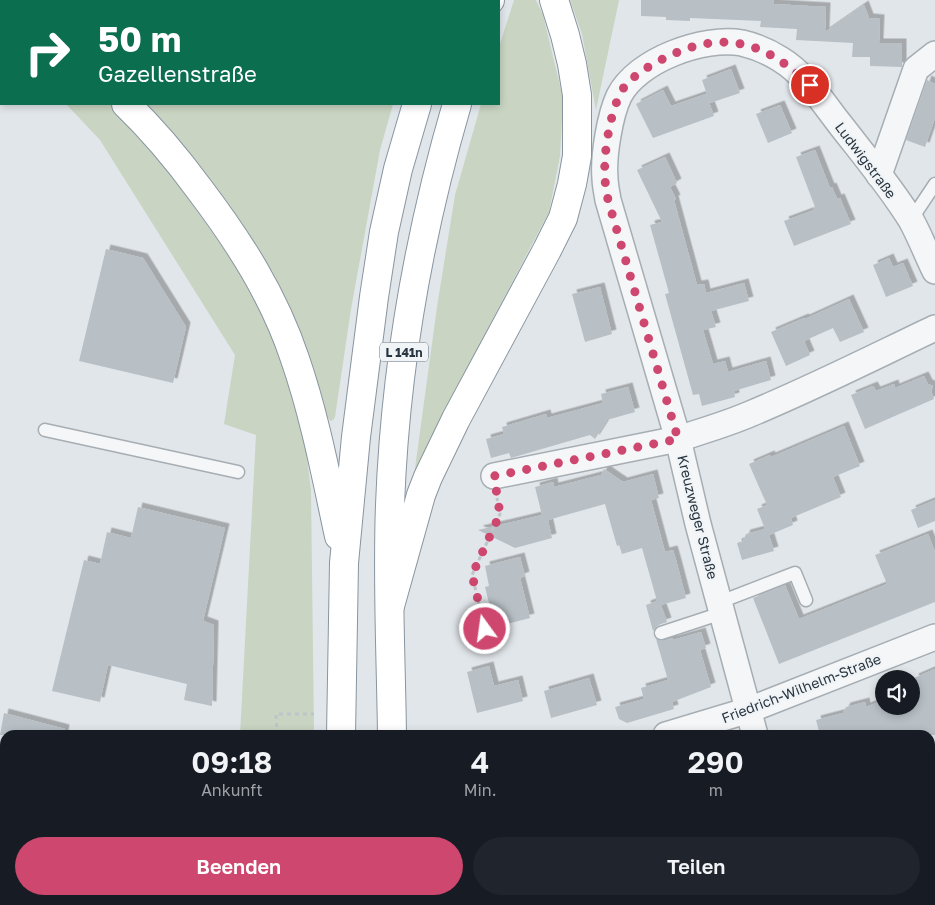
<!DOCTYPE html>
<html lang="de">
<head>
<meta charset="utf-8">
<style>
	:root { --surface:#171b24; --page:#20242c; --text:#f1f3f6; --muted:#9ea1a6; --accent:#ce476f }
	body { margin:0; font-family:"Golos Text",sans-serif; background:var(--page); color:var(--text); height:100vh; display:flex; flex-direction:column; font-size:19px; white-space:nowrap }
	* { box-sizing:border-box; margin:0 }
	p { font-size:16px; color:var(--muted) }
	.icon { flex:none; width:28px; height:28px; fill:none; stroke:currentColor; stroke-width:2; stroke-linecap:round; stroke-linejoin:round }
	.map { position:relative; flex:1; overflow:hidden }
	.side { position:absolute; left:0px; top:730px; width:935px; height:175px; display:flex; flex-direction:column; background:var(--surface); border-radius:15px 15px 0 0; box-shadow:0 2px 8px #0003 }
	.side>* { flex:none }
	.hud { position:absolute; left:0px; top:0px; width:500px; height:105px; box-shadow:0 2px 8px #0003; background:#0b6e4f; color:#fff; overflow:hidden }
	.fabs { position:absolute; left:875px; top:670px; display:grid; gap:10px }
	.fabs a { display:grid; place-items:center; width:45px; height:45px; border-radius:50%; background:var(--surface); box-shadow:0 2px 8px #0003; font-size:25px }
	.pin { position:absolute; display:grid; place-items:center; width:42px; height:42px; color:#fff; margin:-21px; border:2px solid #fff; border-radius:50%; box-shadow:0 1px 5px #0007 }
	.me { position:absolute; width:55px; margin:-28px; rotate:346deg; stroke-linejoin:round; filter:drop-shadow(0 0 4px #0008) }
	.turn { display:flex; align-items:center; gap:18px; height:105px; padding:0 15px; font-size:22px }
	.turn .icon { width:65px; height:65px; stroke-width:2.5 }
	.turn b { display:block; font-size:35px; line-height:42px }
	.eta { display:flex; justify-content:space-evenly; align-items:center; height:85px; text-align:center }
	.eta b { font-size:30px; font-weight:600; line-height:35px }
	.button { display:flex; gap:10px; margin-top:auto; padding:10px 15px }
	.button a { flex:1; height:58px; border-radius:30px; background:var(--accent); color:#fff; font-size:20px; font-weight:600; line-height:58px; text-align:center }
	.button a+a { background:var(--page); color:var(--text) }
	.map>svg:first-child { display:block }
	.green { fill:#c9d4c2 }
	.building { fill:#b8c0c6; filter:url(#shadow) }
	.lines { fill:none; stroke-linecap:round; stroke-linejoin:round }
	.service-casing { stroke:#a6aeb4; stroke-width:15 }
	.minor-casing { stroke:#a6aeb4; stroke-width:28 }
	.trunk-casing { stroke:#8895a0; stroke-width:30 }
	.path { stroke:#bfc4c8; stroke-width:3; stroke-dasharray:4 4; stroke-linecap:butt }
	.service { stroke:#f4f6f8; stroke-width:12 }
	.minor { stroke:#f4f6f8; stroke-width:25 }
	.trunk { stroke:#fff; stroke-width:28 }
	.route { stroke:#ce476f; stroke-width:9; stroke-dasharray:0 16.2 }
	.labels { text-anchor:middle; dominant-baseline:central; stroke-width:4.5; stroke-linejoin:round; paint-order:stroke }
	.shield { fill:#f1f4f7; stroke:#656f78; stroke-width:1 }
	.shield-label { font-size:12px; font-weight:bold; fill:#293641 }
	.street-label { font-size:14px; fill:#293641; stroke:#f1f4f7 }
</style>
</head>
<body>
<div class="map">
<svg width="935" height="905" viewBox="0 0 935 905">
	<defs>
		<filter id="shadow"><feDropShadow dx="4.5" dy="-4.5" stdDeviation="0" flood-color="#0004"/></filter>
	</defs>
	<rect width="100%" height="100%" fill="#e1e6ea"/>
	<!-- green -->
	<g class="green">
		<path d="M34,0H424L35,1Z"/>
		<path d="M514,0H536L543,15L563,98L560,156L549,212L489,326L413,483L437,307L455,195L481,104H499V47Z"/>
		<path d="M570,0H619L596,110L582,34Z"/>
		<path d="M66,104H110L117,110L176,181L221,245L263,309L283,355L303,427L311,490L314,735H240L256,435L224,424L235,355L100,140Z"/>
		<path d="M139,104H393L380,150L351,309L335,417L333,420L330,421L323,409Z"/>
		<path d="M271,900H320V905H272Z"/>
		<path d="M687,900H782L783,905H688Z"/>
	</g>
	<!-- building -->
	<g class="building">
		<path d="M641,0H774V4L826,7L825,32L864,5L869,18L880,19L879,43H902V67L870,66V57H852L853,43L796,40L797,29L760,27L761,21L690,18V21L666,20V17L641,16Z"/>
		<path d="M731,69L740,93L710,103L702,80Z"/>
		<path d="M927,80L935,84V118L925,147L906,140Z"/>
		<path d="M663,90L671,106L706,94L714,116L653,138L636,104Z"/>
		<path d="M780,105L792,133L768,143L756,114Z"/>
		<path d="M815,150L830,188L832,187L837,199L840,198L851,224L794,246L784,221L814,210L813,208L815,207L796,157Z"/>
		<path d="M665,157L677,183L670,187L676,199L674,200L697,285L704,284L706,293L744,283L749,301L711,311L716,327L703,330L713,364L725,361L728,372L766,361L771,380L734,391L735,397L702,406L699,394L693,395L665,294L669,293L650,225L662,222L637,170Z"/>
		<path d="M106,249L143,258L186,327L173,383L79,361Z"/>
		<path d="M889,258L893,267L903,263L913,286L886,297L873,265Z"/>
		<path d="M600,287L612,334L585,342L572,294Z"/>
		<path d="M849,299L864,332L840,342L833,328L804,341L810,355L786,366L771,332L804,318L805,319Z"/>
		<path d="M924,376L928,384L933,386L931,391L934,399L865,429L851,395L873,386L876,391L894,384L895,388Z"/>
		<path d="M628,387L635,412L607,420L595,439L590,435L511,458L509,453L491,458L486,439L504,434L502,427L546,414L547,418L603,403L601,394Z"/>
		<path d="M844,426L860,466L833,477L841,497L791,518L793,525L769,535L774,551L742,560L737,543L743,541L746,534L765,529L757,509L767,505L749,464L770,455L771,457Z"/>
		<path d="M604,469L623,482L653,474L659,498L651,500L665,552L673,550L676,560L686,598L661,605L667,622L658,625L653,631L646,605L657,601L642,548L622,554L619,545L617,546L605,504L548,520L552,538L515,548L478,530L542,515L535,487L553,482L554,487L601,475Z"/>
		<path d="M935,500V521L918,528L911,510Z"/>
		<path d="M138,507L225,528L203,621L214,625L212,706L184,700L187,684L108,665L100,702L52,691L84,560L100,564L107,532L131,538Z"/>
		<path d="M928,534L935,552V602L779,664L753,598L785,585L799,619L887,584L875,555Z"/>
		<path d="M520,557L525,576L520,578L530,618L495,627L485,587L489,586L485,566Z"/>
		<path d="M701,632L706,648L700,650L711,687L672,702L674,709L627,723L619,719L615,707L644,699L641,688L668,680L656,639L663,641L672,638L673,640Z"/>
		<path d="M489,666L494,686L518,680L523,701L477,713L467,672Z"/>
		<path d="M935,669V735H820L816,720L843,713L846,707L865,702L866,707L884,700V706H911V689L917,687L914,678Z"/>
		<path d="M589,678L597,705L551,718L544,691Z"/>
		<path d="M4,713L65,729L64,735H0Z"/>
	</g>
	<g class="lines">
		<!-- service casing -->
		<g class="service-casing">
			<g id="service">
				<path d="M911,220L935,184"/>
				<path d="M45,430L238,472"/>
				<path d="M720,602L795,573L806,600"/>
				<path d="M661,633L722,613"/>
			</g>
		</g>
		<!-- minor casing -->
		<g class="minor-casing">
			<g id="minor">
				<path d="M879,175L916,69L935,54"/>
				<path d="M494,476L678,439C702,431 727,424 750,414C813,388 874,357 935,328"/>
				<path d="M666,735L749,710L935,637"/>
				<path d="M755,735L698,524L678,439L608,200C607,193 605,185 605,178C603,156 610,115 619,96C637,60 704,36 742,43C755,46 769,52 780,59C805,74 821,100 839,123C863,154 890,186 911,220C920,236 927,255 935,271"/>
				<path d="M0,778L5,779"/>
				<path d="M261,900L262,905"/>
				<path d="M802,900L803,905"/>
			</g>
		</g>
		<!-- trunk casing -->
		<g class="trunk-casing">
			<g id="trunk">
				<path d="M18,0L19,1"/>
				<path d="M450,1V0"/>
				<path d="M489,1L490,0"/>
				<path d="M126,104C153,130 178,160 200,190C240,243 274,296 295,359C315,417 326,476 339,536"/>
				<path d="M390,606L421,495L428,477L456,419L547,250L563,218L572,184L577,156V95L572,64L565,35L554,0"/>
				<path d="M341,735L344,563L356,437L374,297L384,232L398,169L417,104"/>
				<path d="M392,735C391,658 387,581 390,505C395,369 419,234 457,104"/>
				<path d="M347,900L348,905"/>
				<path d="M397,900L398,905"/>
			</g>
		</g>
		<!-- path -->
		<g class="path">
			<path d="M485,629L472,575L500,514L497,498"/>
			<path d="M277,735L276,714H314"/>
		</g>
		<!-- service -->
		<use href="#service" class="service"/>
		<!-- minor -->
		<use href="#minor" class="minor"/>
		<!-- trunk -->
		<use href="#trunk" class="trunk"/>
	</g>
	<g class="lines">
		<!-- route -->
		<path class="route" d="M485,629L472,575L500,514L494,476L678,439L608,200C607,193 605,185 605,177C603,154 611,104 625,86C636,73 654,63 669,56C726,29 766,43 810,85"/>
	</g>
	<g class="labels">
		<!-- shield labels -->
		<rect class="shield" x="380" y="342.5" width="48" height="19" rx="4"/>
		<g class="shield-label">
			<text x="404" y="352">L 141n</text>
		</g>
		<!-- street labels -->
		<g class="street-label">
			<text transform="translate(866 160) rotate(53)">Ludwigstraße</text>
			<text transform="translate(698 517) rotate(76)">Kreuzweger Straße</text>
			<text transform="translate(801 688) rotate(-21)">Friedrich-Wilhelm-Straße</text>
		</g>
	</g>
</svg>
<div class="fabs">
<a><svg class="icon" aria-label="sound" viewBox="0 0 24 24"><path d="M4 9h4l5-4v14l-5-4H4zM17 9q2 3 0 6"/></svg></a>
</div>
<div class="pin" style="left:810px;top:85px;background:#d93025"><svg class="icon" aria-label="arrive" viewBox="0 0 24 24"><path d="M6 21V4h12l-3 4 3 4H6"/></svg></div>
<svg class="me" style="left:485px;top:629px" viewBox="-20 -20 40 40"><circle r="17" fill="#ce476f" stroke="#fff" stroke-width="3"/><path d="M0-11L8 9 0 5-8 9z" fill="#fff"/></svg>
<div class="hud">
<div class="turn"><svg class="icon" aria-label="right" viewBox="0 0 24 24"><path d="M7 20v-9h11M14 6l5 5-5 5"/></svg><div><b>50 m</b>Gazellenstraße</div></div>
</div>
<section class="side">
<div class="eta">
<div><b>09:18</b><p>Ankunft</p></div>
<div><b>4</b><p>Min.</p></div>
<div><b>290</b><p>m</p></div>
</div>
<div class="button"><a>Beenden</a><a>Teilen</a></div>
</section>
</div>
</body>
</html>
